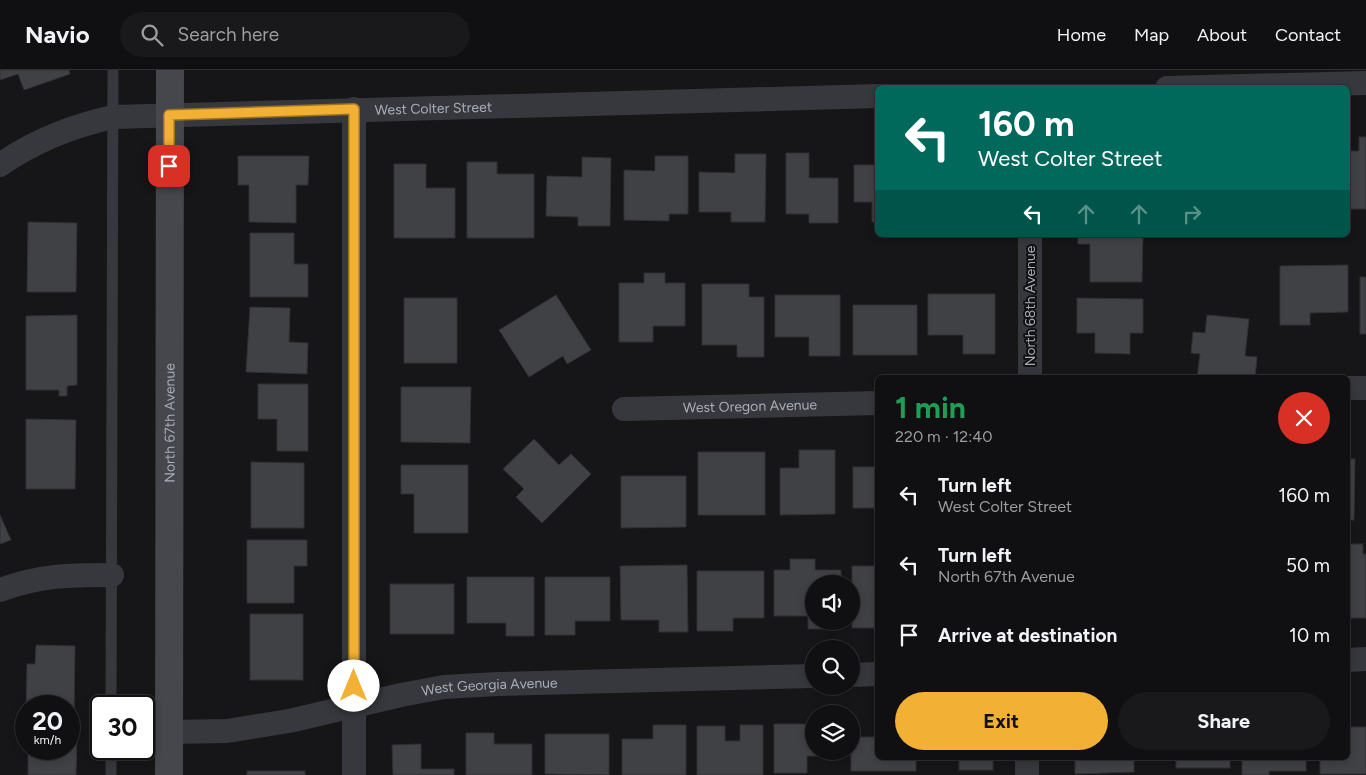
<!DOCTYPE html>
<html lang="en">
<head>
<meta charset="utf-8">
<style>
	:root { --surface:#101012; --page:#19191b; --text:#f1f3f6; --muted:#9c9d9f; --line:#303032; --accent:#f2b134 }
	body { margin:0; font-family:Figtree,sans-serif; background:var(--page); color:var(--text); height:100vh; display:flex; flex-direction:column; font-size:19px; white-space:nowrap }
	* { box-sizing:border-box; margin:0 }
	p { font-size:16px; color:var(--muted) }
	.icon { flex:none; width:28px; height:28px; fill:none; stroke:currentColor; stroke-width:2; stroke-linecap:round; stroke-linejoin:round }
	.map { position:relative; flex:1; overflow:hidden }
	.panel { position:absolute; left:875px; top:305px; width:475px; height:385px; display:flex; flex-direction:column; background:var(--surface); border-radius:8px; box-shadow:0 2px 8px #0003,0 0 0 1px var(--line) }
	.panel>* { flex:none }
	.top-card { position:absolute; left:875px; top:15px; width:475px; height:152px; border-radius:8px; box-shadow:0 2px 8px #0003,0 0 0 1px var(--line); background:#00695c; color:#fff; overflow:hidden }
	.fabs { position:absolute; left:805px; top:505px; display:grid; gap:10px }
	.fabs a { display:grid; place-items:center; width:55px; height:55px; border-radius:50%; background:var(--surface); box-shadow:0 2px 8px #0003,0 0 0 1px var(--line); font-size:25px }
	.speed { position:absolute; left:15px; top:625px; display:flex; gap:10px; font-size:25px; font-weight:700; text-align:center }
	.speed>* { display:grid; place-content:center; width:65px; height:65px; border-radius:50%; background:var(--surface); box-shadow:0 2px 8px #0003,0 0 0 1px var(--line); line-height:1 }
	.speed small { font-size:12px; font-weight:400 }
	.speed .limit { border:2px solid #111; border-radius:8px; background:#fff; color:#111 }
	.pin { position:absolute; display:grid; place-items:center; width:42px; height:42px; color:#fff; margin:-21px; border-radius:10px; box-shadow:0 2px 8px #0006 }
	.me { position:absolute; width:55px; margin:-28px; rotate:0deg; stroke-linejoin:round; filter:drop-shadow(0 0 4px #0008) }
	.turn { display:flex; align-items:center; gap:18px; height:105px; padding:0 20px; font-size:22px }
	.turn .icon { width:65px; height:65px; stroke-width:2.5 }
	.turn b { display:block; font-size:35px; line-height:42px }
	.lanes { display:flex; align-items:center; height:48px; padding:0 20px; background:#0003; justify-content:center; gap:25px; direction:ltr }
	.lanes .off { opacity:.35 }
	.round { display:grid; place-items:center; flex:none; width:52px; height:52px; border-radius:26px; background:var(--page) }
	.overview { display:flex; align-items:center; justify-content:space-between; height:85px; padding:0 20px }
	h1 { font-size:30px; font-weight:700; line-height:38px; color:#1e9e55 }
	.action { display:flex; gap:10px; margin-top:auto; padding:10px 20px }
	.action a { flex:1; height:58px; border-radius:30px; background:var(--accent); color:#111; font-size:20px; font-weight:700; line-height:58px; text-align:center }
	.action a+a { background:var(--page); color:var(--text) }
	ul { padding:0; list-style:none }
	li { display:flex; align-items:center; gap:15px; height:70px; padding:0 20px }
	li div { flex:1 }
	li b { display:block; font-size:19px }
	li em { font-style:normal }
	header { display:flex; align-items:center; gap:30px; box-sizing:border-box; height:70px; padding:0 25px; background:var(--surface); border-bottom:1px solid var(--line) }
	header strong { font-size:24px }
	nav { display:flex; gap:28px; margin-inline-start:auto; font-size:18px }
	.search { width:350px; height:45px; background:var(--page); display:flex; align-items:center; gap:12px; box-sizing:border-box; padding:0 18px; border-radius:28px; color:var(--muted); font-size:19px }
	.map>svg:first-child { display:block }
	.building { fill:#404145; stroke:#303034 }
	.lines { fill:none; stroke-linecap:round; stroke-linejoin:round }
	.service { stroke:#37383d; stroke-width:11 }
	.minor { stroke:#37383d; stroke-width:24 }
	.secondary { stroke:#45474d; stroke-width:28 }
	.route-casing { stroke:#9d7322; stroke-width:12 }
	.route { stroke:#f2b134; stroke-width:9 }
	.labels { text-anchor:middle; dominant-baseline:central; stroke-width:4; stroke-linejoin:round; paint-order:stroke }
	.street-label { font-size:14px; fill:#a8adb8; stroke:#111113 }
</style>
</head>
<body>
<header>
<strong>Navio</strong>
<div class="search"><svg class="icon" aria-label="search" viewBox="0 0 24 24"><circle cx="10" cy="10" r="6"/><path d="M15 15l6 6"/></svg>Search here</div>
<nav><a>Home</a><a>Map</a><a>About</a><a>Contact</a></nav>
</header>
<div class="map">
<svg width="1366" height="705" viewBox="0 0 1366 705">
	<rect width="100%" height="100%" fill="#161618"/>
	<!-- building -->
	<g class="building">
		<path d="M0,0H69L70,4L24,20L18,4L0,10Z"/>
		<path d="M1359,67H1366V139H1348V81H1359Z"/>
		<path d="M786,83H809V108H838V153H809V144H786Z"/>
		<path d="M735,84H766L765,152H731V142H699V102L735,103Z"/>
		<path d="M238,86H309L308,115H296V153L249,152V115H238Z"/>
		<path d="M655,86H688V144H669V151L624,150V100L655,101Z"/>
		<path d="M582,87L611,88L610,156H578V147L546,146L547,106L582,107Z"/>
		<path d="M467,92H497V104H534V168H467Z"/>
		<path d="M394,94H426V118H455V168H394Z"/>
		<path d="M854,95H878V152H872V132H854Z"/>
		<path d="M28,152L77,153L76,222H27Z"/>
		<path d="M250,163H294V194H308V227H250Z"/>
		<path d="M1078,165H1143L1142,212H1090V174H1078Z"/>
		<path d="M1348,195V242L1310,243V255H1280V196Z"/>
		<path d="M644,203H665V213H685V256H653V272H619V213H644Z"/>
		<rect x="1360" y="207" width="6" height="57"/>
		<path d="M702,214H749V227H764V287H737V275H702Z"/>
		<path d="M928,224H995V284H963V265H928Z"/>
		<path d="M556,225L591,280L567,294L563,286L529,307L499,260Z"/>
		<path d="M775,225H840V286H809V267H775Z"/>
		<rect x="404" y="228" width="53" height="65"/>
		<path d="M1077,228L1143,229V263H1130V284L1095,283V263H1077Z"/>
		<rect x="853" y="235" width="64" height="50"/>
		<path d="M250,237L290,238L289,272L308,273L307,304L246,302Z"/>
		<path d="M77,245V315L67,316V326H59V320H26V246Z"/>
		<path d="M1207,245L1249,249L1245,286L1257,287L1255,308H1197L1200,284L1191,283L1193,262L1205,263Z"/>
		<path d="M258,314H308V381H277V349H258Z"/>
		<path d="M401,317H471L470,373L401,372Z"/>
		<path d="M26,349L76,350L75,419H26Z"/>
		<path d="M534,369L559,395L571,384L591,404L542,453L516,427L524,419L503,399Z"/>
		<path d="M799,380H835V444L780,445V398H799Z"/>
		<rect x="698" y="382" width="67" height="63"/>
		<path d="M1348,389H1355L1354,450H1348Z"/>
		<path d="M251,392L304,393V458H251Z"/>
		<path d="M401,395H468V463H414V424H401Z"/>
		<rect x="853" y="397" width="25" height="41"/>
		<path d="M621,406H686V457L621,458Z"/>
		<path d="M0,445L11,470L0,474Z"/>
		<path d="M247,470H307V496H294V533H247Z"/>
		<path d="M1348,474H1363V484H1366V548H1348Z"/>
		<path d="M790,489H815V500H841V514H814V551H841V559H808V546H774V500H790Z"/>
		<path d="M687,495L688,562H659V550H621L620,496Z"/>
		<rect x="852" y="496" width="26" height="62"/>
		<path d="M697,501H764V548H733V561H697Z"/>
		<path d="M467,507H534V566H506V553H467Z"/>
		<path d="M545,507H610V551H575V565H545Z"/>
		<rect x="390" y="514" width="64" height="50"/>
		<rect x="250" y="544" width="53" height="66"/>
		<path d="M36,575L75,576L74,648H69V636H26V647L27,594H35Z"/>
		<path d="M1348,643V657H1366V704H1320V688H1348Z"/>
		<path d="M774,654H814V681H839V686H807V703H774Z"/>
		<path d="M653,655H686V705H622V669H653Z"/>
		<path d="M740,655H763V705H697V656H725V671H740Z"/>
		<path d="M466,663H494V674H532V705H466Z"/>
		<path d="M545,664H609V705L545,704Z"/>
		<path d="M69,667L77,668L76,705H28V679H69Z"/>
		<path d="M851,667H878V688H916V701H851Z"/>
		<path d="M421,674V699H454V705H393L392,675Z"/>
		<rect x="959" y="688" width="34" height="12"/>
		<path d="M1075,688H1134V702L1075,704Z"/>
		<rect x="1176" y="688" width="54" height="10"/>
		<path d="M1242,688H1306V701H1269V705H1242Z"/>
		<rect x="247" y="701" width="58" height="4"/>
	</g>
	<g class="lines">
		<!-- service -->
		<g class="service">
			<path d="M111,636L113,0"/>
			<path d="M111,705V679"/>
		</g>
		<!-- minor -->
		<g class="minor">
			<path d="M1167,18L1366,13"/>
			<path id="s1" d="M0,95C34,71 72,56 113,47L878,26"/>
			<path d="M1030,165V308"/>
			<path d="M1348,318H1366"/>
			<path id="s2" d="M624,339L878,333"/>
			<path d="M0,520C41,505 69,505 112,505"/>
			<path d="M1348,590L1366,589"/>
			<path d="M851,605L878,604"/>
			<path id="s3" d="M169,662L227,661L289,651L401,625L444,617L497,614L814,606"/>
			<path d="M354,705V39"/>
			<path d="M1027,705V688"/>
		</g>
		<!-- secondary -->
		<path class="secondary" id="s4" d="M169,705L170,0"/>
	</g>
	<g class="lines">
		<!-- route casing -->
		<g class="route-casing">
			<path id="route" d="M169,96V45L354,39V616"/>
		</g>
		<!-- route -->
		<use href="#route" class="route"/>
	</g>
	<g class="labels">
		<!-- street labels -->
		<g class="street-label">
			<text stroke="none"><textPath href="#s1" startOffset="444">West Colter Street</textPath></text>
			<text transform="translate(1030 236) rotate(-90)">North 68th Avenue</text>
			<text stroke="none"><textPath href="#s2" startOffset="126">West Oregon Avenue</textPath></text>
			<text stroke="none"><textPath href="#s4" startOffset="352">North 67th Avenue</textPath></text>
			<text stroke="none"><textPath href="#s3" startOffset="325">West Georgia Avenue</textPath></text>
		</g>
	</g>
</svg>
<div class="fabs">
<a><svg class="icon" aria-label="sound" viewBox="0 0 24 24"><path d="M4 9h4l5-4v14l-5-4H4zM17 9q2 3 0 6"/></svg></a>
<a><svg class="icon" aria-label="search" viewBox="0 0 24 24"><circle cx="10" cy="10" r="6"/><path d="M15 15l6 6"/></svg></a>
<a><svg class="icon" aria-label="layers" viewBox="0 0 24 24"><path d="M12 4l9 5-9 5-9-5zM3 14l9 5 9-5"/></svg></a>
</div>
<div class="speed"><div>20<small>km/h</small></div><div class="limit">30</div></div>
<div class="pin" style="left:169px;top:96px;background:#d93025"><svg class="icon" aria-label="arrive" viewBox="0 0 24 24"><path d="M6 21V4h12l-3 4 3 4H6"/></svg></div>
<svg class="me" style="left:354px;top:616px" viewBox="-20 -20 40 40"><circle r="19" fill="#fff"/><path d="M0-13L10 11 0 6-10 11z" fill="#f2b134"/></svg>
<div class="top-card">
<div class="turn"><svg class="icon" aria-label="left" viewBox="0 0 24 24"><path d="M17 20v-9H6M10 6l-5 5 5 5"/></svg><div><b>160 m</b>West Colter Street</div></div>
<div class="lanes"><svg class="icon" aria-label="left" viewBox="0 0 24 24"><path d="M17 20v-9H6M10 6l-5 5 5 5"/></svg><svg class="icon off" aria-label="ahead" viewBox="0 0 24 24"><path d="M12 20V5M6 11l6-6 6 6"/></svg><svg class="icon off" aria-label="ahead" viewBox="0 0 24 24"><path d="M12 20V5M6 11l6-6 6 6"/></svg><svg class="icon off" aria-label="right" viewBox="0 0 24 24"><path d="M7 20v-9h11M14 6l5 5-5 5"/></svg></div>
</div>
<section class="panel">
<div class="overview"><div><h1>1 min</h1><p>220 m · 12:40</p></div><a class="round" style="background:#d93025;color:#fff"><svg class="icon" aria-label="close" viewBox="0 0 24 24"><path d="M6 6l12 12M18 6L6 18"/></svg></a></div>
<ul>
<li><svg class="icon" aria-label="left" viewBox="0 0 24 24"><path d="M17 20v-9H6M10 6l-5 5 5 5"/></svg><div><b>Turn left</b><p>West Colter Street</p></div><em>160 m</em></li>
<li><svg class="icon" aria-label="left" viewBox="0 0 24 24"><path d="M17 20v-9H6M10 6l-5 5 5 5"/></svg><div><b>Turn left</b><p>North 67th Avenue</p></div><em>50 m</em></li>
<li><svg class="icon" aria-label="arrive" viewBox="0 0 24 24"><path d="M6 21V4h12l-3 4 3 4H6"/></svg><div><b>Arrive at destination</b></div><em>10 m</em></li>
</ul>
<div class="action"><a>Exit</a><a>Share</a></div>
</section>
</div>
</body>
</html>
